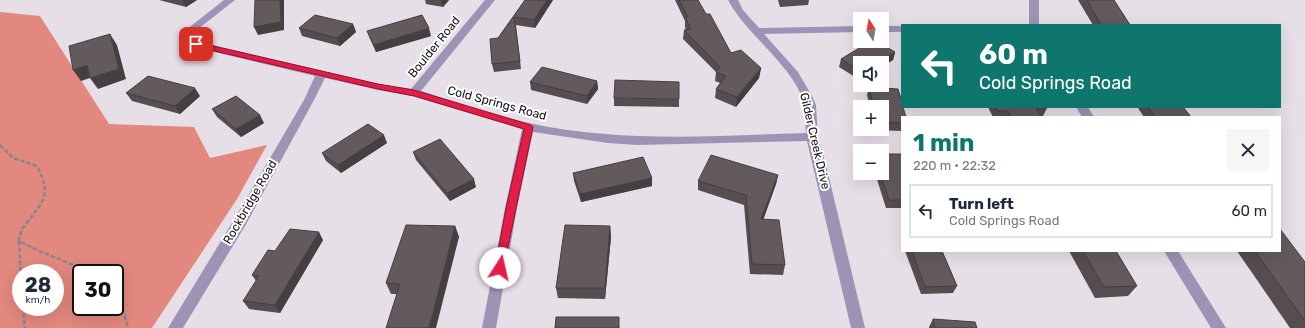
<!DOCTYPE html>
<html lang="en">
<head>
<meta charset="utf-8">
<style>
	:root { --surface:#fff; --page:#f6f6f7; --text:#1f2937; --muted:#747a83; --line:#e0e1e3; --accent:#0f766e }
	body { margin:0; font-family:Rubik,sans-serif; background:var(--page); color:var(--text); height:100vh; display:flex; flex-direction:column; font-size:15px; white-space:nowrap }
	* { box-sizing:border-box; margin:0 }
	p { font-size:13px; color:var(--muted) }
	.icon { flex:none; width:22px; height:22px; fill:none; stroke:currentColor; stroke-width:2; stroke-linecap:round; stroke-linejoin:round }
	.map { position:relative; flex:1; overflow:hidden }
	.sheet { position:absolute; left:901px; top:116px; width:380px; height:136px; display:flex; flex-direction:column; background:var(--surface); border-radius:0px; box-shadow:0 4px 16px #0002 }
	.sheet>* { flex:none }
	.top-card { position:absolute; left:901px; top:24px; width:380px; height:84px; border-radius:0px; box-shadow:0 4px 16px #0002; background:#0f766e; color:#fff; overflow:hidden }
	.needle { width:26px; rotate:349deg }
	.controls { position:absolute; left:853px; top:12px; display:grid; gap:8px }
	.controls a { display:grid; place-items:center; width:36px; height:36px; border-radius:0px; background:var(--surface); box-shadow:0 4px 16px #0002; font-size:20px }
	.speed { position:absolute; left:12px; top:264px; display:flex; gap:8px; font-size:20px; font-weight:700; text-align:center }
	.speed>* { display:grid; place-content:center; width:52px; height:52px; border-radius:50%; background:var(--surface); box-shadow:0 4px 16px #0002; line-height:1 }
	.speed small { font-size:10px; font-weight:400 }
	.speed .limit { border:2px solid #111; border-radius:6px; background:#fff; color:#111 }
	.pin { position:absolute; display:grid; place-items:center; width:34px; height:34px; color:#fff; margin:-17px; border-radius:8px; box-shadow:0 2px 6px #0006 }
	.me { position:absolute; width:44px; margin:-22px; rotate:10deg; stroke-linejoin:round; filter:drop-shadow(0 0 3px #0008) }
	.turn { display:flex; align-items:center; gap:14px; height:84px; padding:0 12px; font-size:18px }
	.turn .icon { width:52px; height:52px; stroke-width:2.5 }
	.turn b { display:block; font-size:28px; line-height:34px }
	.round { display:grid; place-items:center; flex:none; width:42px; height:42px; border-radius:0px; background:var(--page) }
	.overview { display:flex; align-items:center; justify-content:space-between; height:68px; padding:0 12px }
	h1 { font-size:24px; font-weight:700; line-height:30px; color:var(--accent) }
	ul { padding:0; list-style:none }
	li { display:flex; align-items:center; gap:12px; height:54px; margin:0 8px 6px; padding:0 4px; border:2px solid var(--line); border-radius:0px }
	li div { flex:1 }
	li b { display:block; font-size:15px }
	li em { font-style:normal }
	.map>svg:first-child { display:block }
	.forest { fill:#e2887e; fill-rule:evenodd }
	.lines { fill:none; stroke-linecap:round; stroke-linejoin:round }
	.path-far1 { stroke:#8b858b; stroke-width:2; stroke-dasharray:3.5 1.5; stroke-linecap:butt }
	.path { stroke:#8b858b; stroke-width:2.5; stroke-dasharray:4.5 2; stroke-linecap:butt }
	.minor { fill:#9d93b4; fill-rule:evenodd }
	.wall { fill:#554d50 }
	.shaded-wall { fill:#453f41 }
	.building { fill:#635a5d; stroke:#453f41 }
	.route { fill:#e11d48; stroke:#92132f }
	.labels { text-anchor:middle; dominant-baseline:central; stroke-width:4; stroke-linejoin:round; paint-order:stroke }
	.street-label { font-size:12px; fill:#141114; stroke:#fff }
</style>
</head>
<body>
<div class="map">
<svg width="1305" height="328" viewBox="0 0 1305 328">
	<rect width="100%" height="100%" fill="#e7dfe7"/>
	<!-- forest -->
	<path class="forest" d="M0,12L40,16L109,124L194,127L210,158L267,145L237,199L152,328H0ZM21,273H55V307H21ZM81,273H115V307H81Z"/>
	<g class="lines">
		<!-- path-far1 -->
		<path class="path-far1" d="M0,145L1,146"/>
		<!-- path -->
		<g class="path">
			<path d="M0,145L13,158L37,166C52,195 44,200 26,224C22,229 19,234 19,241L39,251L86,270L89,273"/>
			<path d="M19,241L21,284"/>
			<path d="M115,299L123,310L128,328"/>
			<path d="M23,307L25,328"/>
		</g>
		<!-- minor -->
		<g class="minor">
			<path d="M224,0H235L198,29L194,38L200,42L378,84L411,89L485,0H495L421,91C456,102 493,115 529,123C620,143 714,136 806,133C805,124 806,112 804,103C793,65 747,36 728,0H738L743,10L759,28L860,26V32L764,34L798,72L812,96L816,105L818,137L826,165L865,328H851L807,141L637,145L608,143L533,132L517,208L496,328H482L505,208L522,129L413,96L378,90L325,78L314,100L245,226L183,328H168L235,218L304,100L315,76L202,49C195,47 189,45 184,39L191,26Z"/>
			<rect x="1029" y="0" width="10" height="25"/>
			<rect x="882" y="26" width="20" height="6"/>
			<path d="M1076,107H1088L1094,117H1082Z"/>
			<path d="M1164,251H1178L1226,328H1211Z"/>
		</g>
	</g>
	<!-- wall -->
	<g class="wall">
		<path d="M159,0H197L186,7Z"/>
		<path d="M425,0H449L443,7L426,4Z"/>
		<path d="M525,0H553L535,28L516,25L521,69L494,72L492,64L498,38Z"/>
		<path d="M675,0H698L706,14L731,53L761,68L759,78L736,107L715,98L716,89L720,83L715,81L716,72L683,39L684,30H686L685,27V21Z"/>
		<path d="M778,0H809L808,5L780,7Z"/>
		<path d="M1078,0H1114L1130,25H1093Z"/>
		<path d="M353,24L356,32L340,46L302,36L299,28Z"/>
		<path d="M367,31L431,36L376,52L370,39Z"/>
		<path d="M895,52L893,60L860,63V80L839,67L841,59Z"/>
		<path d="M597,81L598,89L587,104L531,90L530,82Z"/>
		<path d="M869,87L902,117V131L875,130V129H882V107H870L867,95Z"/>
		<path d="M126,93L200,96L180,114L132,101Z"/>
		<path d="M614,98L679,99V107L614,106Z"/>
		<path d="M988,107H1047V108L1043,116H1040L1041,117H993Z"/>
		<path d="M1139,107H1183L1191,117H1144L1138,108Z"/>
		<path d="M212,109L264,123L241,137L217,117Z"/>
		<path d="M387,143L341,173L326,161L322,153Z"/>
		<path d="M413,152L476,187L450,201L416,160Z"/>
		<path d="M902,154V208H886L875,173H882Z"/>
		<path d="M573,173L652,178V186L581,202L574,181Z"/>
		<path d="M778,175L776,184L763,219L785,265L783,275L750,274L744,205L698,190V181Z"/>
		<path d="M455,226L459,237L397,294H391L386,283Z"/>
		<path d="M610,226L611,237L605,299L558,298L556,288Z"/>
		<path d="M323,240L280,313L249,309L243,301L256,281L252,275L275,251Z"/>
		<path d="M905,251H942L957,286L953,293L921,294Z"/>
		<path d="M1069,251H1116L1137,286L1128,296L1095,298Z"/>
		<path d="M1237,251H1280L1305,262V328H1290Z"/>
		<path d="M933,319L977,328H929V327Z"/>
	</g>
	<!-- shaded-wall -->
	<g class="shaded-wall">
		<path d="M182,0H197L186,7Z"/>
		<path d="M280,0H284V30L258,35L254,27Z"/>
		<path d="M441,0H449L443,7Z"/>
		<path d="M547,0H553L535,28L534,20Z"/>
		<path d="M353,24L356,32L340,46L337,38Z"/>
		<path d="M429,28L431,36L376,52L374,45Z"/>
		<path d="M110,34L117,45L126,79L98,89L90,78L81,81L73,70L87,65Z"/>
		<path d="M895,52L893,60L882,67V63H878Z"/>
		<path d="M761,68L759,78L736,107L737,97Z"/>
		<path d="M597,81L598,89L587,104V96Z"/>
		<path d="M195,88L200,96L180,114L175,106Z"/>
		<path d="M260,115L264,123L241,137L236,129Z"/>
		<path d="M384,135L387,143L341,173L338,165Z"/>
		<path d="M778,175L776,184L760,229L761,219Z"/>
		<path d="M652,178V186L581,202L580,194Z"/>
		<path d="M474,179L476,187L450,201L447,193Z"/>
		<path d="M455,226L459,237L436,328H429Z"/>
		<path d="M610,226L611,237L605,299V288Z"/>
		<path d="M319,232L323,240L280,313L275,305Z"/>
	</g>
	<!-- building -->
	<g class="building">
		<path d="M255,0H280L281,22L254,27Z"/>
		<path d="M525,0H547L534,20L514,17L520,61L492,64L490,39L498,38Z"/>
		<path d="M679,0H698L706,14H710L731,53L741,50L761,68L737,97L716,89L726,76L716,72L720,67L684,30L691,29L685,17H688Z"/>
		<path d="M1087,0H1114L1130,25H1101Z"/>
		<path d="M315,15L353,24L337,38L299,28Z"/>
		<path d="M422,15L429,28L374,45L367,31Z"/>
		<path d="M110,34L119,69L90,78L87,65L73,70L69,46Z"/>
		<path d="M871,41H876L895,52L878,63H860V71L841,59Z"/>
		<path d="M542,67L597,81L587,96L530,82Z"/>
		<path d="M148,76L195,88L175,106L126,93Z"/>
		<path d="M615,80L679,82V99L614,98Z"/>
		<path d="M869,87L898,89L902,102V107H903L906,117H902V123L882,122V107H874Z"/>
		<path d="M236,96L260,115L236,129L212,109Z"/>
		<path d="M996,107H1047V108H1036L1041,117H1011L1008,111H997Z"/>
		<path d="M1148,107H1183L1191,117H1155Z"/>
		<path d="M368,124L384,135L338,165L322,153Z"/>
		<path d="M440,139L474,179L447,193L413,152Z"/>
		<path d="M882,154H902V200H889L880,173H882Z"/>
		<path d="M711,155L778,175L761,219L779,220L785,265L752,264L746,195L698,181Z"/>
		<path d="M643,157L652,178L580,194L573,173Z"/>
		<path d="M406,225L455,226L429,328H386L400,284L386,283Z"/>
		<path d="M565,225L610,226L605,288H556Z"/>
		<path d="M290,229L319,232L275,305L243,301L259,276L252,275L268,250L275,251Z"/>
		<path d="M1280,229L1305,262V321L1255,251H1280Z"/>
		<path d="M912,251H942L957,286L925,287Z"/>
		<path d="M1083,251H1116L1137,286L1104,287Z"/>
		<path d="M556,317H619V328H555Z"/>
		<path d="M933,319L975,322L977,328H935Z"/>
	</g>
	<!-- route -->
	<path class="route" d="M196,42L378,84L414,90L531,125L533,127L503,271L500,272L496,271L495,268L506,208L524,129L414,96L378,89L193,46L192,44Z"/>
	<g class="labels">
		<!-- street labels -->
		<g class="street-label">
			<text transform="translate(434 47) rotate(-51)">Boulder Road</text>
			<text transform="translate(497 103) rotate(15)">Cold Springs Road</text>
			<text transform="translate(815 141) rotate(77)">Gilder Creek Drive</text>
			<text transform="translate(250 202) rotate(-60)">Rockbridge Road</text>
		</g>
	</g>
</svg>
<div class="controls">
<a><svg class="needle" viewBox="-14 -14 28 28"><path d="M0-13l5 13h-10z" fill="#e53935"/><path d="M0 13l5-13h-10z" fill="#747a83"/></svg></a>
<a><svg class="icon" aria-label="sound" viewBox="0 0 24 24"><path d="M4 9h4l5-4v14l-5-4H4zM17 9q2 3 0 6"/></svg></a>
<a>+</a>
<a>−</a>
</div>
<div class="speed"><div>28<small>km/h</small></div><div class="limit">30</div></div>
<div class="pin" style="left:196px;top:44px;background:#d93025"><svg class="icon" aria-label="arrive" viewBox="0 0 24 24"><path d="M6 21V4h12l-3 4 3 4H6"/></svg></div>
<svg class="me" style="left:500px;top:268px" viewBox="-20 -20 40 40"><circle r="19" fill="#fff"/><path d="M0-13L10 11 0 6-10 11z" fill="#e11d48"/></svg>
<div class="top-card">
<div class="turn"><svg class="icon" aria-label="left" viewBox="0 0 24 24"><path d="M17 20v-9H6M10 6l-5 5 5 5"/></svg><div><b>60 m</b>Cold Springs Road</div></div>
</div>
<section class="sheet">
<div class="overview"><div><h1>1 min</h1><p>220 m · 22:32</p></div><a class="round"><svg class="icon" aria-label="close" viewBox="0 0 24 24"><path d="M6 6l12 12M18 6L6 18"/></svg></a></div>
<ul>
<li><svg class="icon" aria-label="left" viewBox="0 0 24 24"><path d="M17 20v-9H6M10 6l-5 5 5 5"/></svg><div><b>Turn left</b><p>Cold Springs Road</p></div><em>60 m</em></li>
</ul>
</section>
</div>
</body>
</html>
